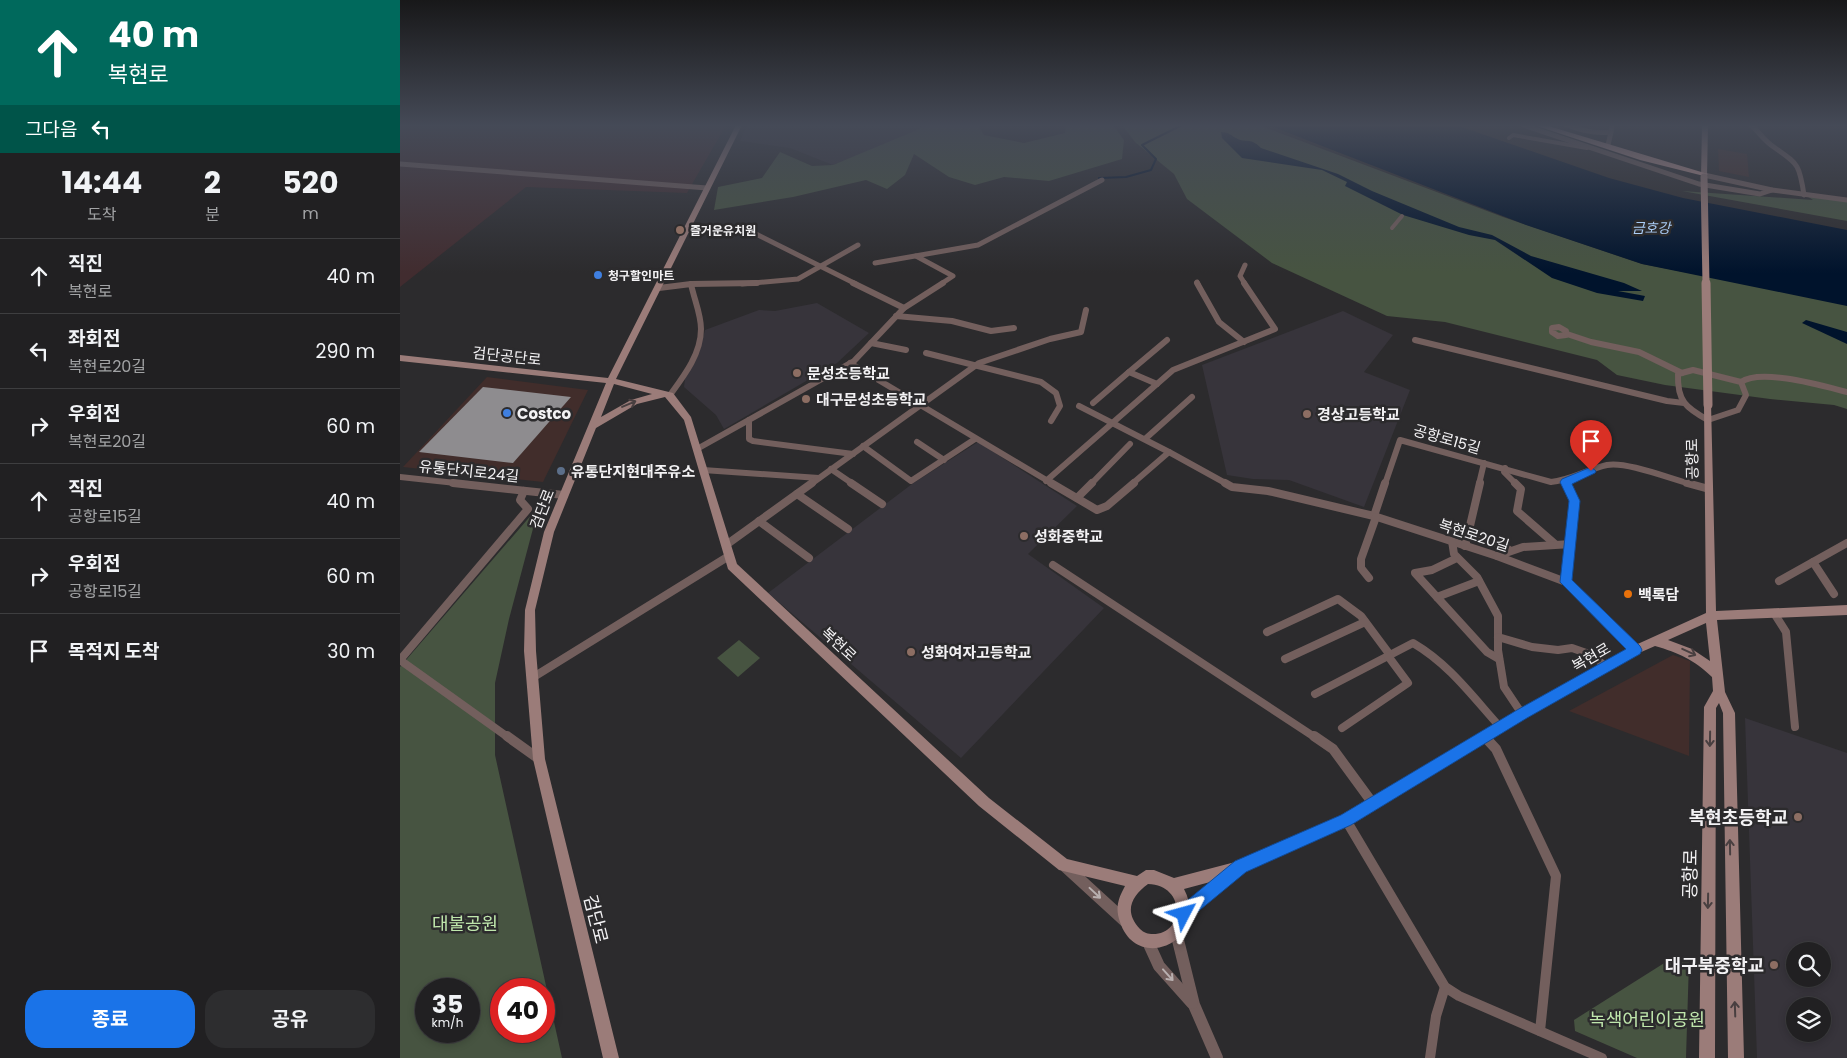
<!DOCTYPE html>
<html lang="ko">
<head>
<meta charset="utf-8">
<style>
	:root { --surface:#212022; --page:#2d2d2f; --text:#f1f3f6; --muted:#a2a3a5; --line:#3e3e40; --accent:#1a73e8 }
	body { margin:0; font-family:Poppins,"Noto Sans KR",sans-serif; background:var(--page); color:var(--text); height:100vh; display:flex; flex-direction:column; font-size:19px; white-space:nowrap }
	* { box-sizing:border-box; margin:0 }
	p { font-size:16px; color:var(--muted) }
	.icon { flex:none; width:28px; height:28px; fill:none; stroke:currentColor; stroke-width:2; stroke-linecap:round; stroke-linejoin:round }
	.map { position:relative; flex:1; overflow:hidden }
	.details { display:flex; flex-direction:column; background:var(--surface); width:400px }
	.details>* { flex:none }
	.top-card { background:#00695c; color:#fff; overflow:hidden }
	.controls { position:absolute; left:1386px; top:942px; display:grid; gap:10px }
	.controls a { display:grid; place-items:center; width:45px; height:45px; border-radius:50%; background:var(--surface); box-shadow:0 2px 8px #0003,0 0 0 1px var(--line); font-size:25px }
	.speed { position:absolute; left:15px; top:978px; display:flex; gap:10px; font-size:25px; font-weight:700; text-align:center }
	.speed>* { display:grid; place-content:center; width:65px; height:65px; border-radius:50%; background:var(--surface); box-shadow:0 2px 8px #0003,0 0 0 1px var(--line); line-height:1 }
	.speed small { font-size:12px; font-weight:400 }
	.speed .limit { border:8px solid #d22; background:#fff; color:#111 }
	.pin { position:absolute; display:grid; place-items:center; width:42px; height:42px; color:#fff; margin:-51px -21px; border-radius:50% 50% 50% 0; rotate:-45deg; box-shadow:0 0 5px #0007 }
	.pin .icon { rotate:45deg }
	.me { position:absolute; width:55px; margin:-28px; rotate:51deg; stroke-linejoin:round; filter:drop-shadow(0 0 4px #0008) }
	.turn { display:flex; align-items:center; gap:18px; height:105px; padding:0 25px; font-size:22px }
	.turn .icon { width:65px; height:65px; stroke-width:2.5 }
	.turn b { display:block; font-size:35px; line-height:42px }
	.then { display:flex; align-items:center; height:48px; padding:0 25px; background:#0003; gap:10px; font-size:19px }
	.eta { display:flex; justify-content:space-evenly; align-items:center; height:85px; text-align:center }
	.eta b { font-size:30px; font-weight:700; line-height:35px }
	.action { display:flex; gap:10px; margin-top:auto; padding:10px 25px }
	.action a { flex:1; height:58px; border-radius:20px; background:var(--accent); color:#fff; font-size:20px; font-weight:700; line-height:58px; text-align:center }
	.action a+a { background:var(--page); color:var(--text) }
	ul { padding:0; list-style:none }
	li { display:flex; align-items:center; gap:15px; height:75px; padding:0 25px; border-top:1px solid var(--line) }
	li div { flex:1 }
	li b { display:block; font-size:19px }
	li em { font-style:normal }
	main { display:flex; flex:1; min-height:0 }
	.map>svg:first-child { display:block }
	.commercial { fill:#412d2b }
	.industrial { fill:#412c2f }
	.built { fill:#37343b; fill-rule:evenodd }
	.green { fill:#475441; fill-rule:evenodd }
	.water { fill:#00132c }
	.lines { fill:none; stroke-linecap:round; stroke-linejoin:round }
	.stream { stroke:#00132c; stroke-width:2 }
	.building { fill:#8e8c8f }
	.pedestrian { stroke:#735f5d; stroke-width:4 }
	.minor-far3 { stroke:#735f5d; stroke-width:5 }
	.minor-far2 { stroke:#735f5d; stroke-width:6 }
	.minor-far1 { stroke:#735f5d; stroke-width:8 }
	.minor { stroke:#735f5d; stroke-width:10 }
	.tertiary { stroke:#735f5d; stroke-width:12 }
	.secondary { fill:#9b7c79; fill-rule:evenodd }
	.trunk { fill:#c89c98; fill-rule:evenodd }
	.secondary-bridge-far1 { stroke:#9b7c79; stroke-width:7 }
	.secondary-bridge { stroke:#9b7c79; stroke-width:9 }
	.oneway { stroke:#483f40 }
	.oneway2 { stroke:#b9b0b0 }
	.route { fill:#1a73e8; stroke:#114b97 }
	.education-dot { fill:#8d6e63; stroke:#2c2b2d; stroke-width:2 }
	.shop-dot { fill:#3f7fe0; stroke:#2c2b2d; stroke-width:2 }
	.service-dot { fill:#5c6f8a; stroke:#2c2b2d; stroke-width:2 }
	.food-dot { fill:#e8710a; stroke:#2c2b2d; stroke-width:2 }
	.labels { text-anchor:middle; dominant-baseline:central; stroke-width:5; stroke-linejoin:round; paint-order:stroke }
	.far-poi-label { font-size:12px; font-weight:bold; fill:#f3f2f4; stroke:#2c2b2d; text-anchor:start }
	.far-water-label { font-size:14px; font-style:italic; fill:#aacdf7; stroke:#2c2b2d }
	.street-label { font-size:15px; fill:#f3f2f4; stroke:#2c2b2d }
	.poi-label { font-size:15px; font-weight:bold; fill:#f3f2f4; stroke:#2c2b2d; text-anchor:start }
	.near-poi-label { font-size:18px; font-weight:bold; fill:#f3f2f4; stroke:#2c2b2d; text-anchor:end }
	.near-street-label { font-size:18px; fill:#f3f2f4; stroke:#2c2b2d }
	.near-park-label { font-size:18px; fill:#bfe6ac; stroke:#2c2b2d }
</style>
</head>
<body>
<main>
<section class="details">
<div class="top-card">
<div class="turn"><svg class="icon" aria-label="ahead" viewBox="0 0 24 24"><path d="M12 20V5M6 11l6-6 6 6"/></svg><div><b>40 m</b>복현로</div></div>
<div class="then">그다음<svg class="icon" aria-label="left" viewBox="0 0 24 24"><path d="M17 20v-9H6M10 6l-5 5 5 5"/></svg></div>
</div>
<div class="eta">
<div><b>14:44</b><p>도착</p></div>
<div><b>2</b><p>분</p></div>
<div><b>520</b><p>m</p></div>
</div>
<ul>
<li><svg class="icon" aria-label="ahead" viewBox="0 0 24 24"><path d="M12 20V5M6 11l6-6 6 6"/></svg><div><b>직진</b><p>복현로</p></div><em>40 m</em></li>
<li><svg class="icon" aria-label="left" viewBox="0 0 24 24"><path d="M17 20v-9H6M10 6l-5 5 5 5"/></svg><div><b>좌회전</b><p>복현로20길</p></div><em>290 m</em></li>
<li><svg class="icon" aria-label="right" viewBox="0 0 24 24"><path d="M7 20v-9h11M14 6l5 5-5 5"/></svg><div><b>우회전</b><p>복현로20길</p></div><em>60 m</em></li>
<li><svg class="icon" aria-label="ahead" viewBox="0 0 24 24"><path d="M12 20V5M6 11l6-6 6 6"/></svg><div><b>직진</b><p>공항로15길</p></div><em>40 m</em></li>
<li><svg class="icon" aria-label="right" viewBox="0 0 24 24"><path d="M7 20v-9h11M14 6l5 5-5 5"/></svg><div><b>우회전</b><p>공항로15길</p></div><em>60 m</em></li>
<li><svg class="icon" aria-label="arrive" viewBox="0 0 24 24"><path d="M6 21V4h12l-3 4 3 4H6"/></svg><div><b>목적지 도착</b></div><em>30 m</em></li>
</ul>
<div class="action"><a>종료</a><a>공유</a></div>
</section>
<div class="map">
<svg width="1447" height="1058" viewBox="0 0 1447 1058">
	<rect width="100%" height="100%" fill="#2c2b2d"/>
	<!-- commercial -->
	<g class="commercial">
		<path d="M1318,149L1347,154L1349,177L1319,171Z"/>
		<path d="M87,377L188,390L143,482L3,467Z"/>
		<path d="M1273,655L1290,661L1289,756L1169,711Z"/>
	</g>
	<!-- industrial -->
	<path class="industrial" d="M0,125H326L287,193L126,187L0,287Z"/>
	<!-- built -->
	<g class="built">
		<path d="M347,125H537L433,165L390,148L340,141Z"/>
		<path d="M417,303L469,333L437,363L324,429L316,415L284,387L285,379L299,353L305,330L359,310L375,311Z"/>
		<path d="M943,311L993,335L964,372L1010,390L964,507L889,480L853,479L827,475L802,365Z"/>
		<path d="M578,442L677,506L628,554L704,608L561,758L368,593L512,484Z"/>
		<path d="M1345,718L1447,753V1058H1357ZM1395,951H1422V979H1395ZM1422,1006V1034H1395V1006Z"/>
	</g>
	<!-- green -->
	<g class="green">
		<path d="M529,125H578L584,135L624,143L665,133L666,125H713L724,140L722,159L649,181L604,177L575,185L549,177L514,154L505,175L487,189L466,180L393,197L314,210L318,187L362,178L380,152L412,166L433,165Z"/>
		<path d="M722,125H859L1103,217L1242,264L1447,303V409L1434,405L1370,399L1265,385L1217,375L1197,360L1045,322L987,316L872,263L787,199L774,174L735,142Z"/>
		<path d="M1282,191L1413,200L1407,196L1447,201V221Z"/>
		<path d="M139,506L109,619L95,683V755L162,1058H0V667ZM26,989H69V1031H26ZM101,989H144V1031H101Z"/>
		<path d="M339,640L360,658L338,677L317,658Z"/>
		<path d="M1277,955L1289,961L1286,1058H1237L1175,1031L1174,1020Z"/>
	</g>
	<!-- water -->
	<g class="water">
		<path d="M868,125H1056L1209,178L1283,198L1447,230V306L1242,264L1126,225Z"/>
		<path d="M821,132C829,132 830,135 836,138C846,144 849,136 861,148L938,174L972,191L1059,227L1092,235L1131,256L1224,283L1242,291H1218L1245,296L1243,301L1197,293L1152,278L1095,240L1069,235L1003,215L945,186L947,182L922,170L842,158L822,138Z"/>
		<path d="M1406,320L1447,332V344L1402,323Z"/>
	</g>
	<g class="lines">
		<!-- stream -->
		<path class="stream" d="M699,178L726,177L751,170L756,159L742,145L782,125"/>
	</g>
	<!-- building -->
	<path class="building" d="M83,387L171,397L113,463L19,452Z"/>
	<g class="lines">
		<!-- pedestrian -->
		<g class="pedestrian">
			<path d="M1109,138L1113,135L1187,148"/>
			<path d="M992,228L1002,216"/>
		</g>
		<!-- minor-far3 -->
		<g class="minor-far3">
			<path d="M1123,125L1299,184L1360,194L1372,190"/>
			<path d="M1167,125C1182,131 1195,134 1211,132L1212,125"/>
			<path d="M1351,125C1358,131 1363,139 1371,145C1397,164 1399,161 1404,195"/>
			<path d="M1208,145L1211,132"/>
			<path d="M0,164L307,188"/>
			<path d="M1304,175L1372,190L1447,200"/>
			<path d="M287,230L346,229L456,284"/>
			<path d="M516,256L553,276L541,284"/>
			<path d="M475,263L578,245L702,180"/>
			<path d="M845,265L840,276L845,284"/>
			<path d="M797,282L798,284"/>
			<path d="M342,284L398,279L458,245"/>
		</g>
		<!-- minor-far2 -->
		<g class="minor-far2">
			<path d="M453,283L504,308"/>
			<path d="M797,283L819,322L844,342"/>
			<path d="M259,288L291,284L357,283"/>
			<path d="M496,316L552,321L591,331L614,328"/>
			<path d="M1159,327L1166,331V335L1158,336L1152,332V328Z"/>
			<path d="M1167,334L1191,342L1239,352L1282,373"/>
			<path d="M1015,340L1267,401L1284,403"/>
			<path d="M471,343L506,350"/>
			<path d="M526,353L641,382L656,393L660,406L651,421"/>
			<path d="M450,363L653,484"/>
			<path d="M1293,370L1341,382L1346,395L1338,410L1308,420C1286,408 1277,401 1278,374Z"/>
			<path d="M729,372L767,340"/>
			<path d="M1341,382C1361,368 1423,386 1447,392"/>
			<path d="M270,395C284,376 301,354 301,329C301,314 294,299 291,284"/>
			<path d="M693,403L729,372L757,384"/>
			<path d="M679,406L769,452"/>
			<path d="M349,420V439L353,441L453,454"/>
			<path d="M745,439L792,397"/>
			<path d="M517,442L544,460"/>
			<path d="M463,446L511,481L575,439"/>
			<path d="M297,449L454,361L504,308L543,283"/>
			<path d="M1105,468L1104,472L1116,484"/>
			<path d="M431,469L453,484"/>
			<path d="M303,470L419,478"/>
			<path d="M0,477L65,484"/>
			<path d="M646,481L773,370L875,329L844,283"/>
			<path d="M1165,482L1166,484"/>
			<path d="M411,484L579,363L650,339L681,332L686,310"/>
			<path d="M691,484L730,444"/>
			<path d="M732,484L769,452L827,484"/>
			<path d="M985,484L1000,440L1151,482C1171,480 1188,469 1207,465C1226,461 1271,479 1291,484"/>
			<path d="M1079,484L1084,463"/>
		</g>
		<!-- minor-far1 -->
		<g class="minor-far1">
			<path d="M53,483L164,495"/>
			<path d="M451,483L482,504"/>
			<path d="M651,483L697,510L707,506L734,483"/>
			<path d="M825,483L832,487L868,491L974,516L1097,556L1166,582L1235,650"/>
			<path d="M1115,483L1121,489L1117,511L1155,544"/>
			<path d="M1165,483L1175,501L1166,582"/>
			<path d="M1287,483L1309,489"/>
			<path d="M397,494L448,529"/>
			<path d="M677,498L692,483"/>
			<path d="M974,516L985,483"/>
			<path d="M359,521L409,558"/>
			<path d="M1069,530L1080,483"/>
			<path d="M1052,541L1054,554L1077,577L1098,616V650L1104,687L1122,714"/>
			<path d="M326,545L412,483"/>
			<path d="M1065,546L1069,530L1108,549"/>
			<path d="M1097,556L1123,547L1171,544"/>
			<path d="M1057,558L1032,570L1015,573L1087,652L1099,659"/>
			<path d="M1413,562L1434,594"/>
			<path d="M653,565L916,738"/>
			<path d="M969,578L961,568V559L976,517"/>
			<path d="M1379,581L1447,543"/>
			<path d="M1037,597L1079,581"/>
			<path d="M1374,613L1386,632L1395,727"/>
			<path d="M867,632L938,599L961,616L990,655"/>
			<path d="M1098,637L1132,647L1158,650L1172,648L1192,655L1206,667"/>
			<path d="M885,659L965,622"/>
			<path d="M0,660L128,509L120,500L124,491"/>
			<path d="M0,660L109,738"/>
			<path d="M132,678L329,556"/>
			<path d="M915,694L1013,643C1049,664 1072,696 1100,727"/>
			<path d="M942,728L1008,683L988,656"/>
			<path d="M1084,736L1086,738"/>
		</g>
		<!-- minor -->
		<g class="minor">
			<path d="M107,736L139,759"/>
			<path d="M914,736L933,749L974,805"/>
			<path d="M1084,736L1096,749L1156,876L1140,1031"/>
			<path d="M946,820L1045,987L1059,996L1202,1058"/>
			<path d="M1030,1058L1036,1016L1045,987"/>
		</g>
		<!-- tertiary -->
		<g class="tertiary">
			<path d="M666,867L725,921"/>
			<path d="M784,914L836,871"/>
			<path d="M776,932L794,1005L817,1058"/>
			<path d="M748,942L759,966L792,1003"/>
		</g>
		<!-- secondary -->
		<g class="secondary">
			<path d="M336,125H342L216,379L273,393L291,417L337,564L589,798L667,859L737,876L746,870H754L774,878L839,861L941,815L1118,710L1231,647L1306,613L1304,405L1305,403H1311L1316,611L1447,605V615L1317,620L1325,692L1335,713L1344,1058H1328L1323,713L1319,703L1316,708L1315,1058H1299L1304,707L1313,691L1312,677C1293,659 1279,653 1255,646L1239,653L1126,718L951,825L840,874L784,889C811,941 737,974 720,922C715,908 718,899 725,886L659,870L579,806L328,569L284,420L265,397L237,404L196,428L154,532L135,610L136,651L145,759L219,1058H203L133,759L124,651L125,610L144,532L206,383L0,361V355L208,378ZM214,384L252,394L231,400L201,417ZM1306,623L1310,661L1292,649L1268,640ZM748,884C786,885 785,934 753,934C748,934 744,933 740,929C723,911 732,896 748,884Z"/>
			<path d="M1302,125H1308L1307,177L1304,179L1301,177Z"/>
		</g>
		<!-- trunk -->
		<path class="trunk" d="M1134,125H1145L1308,174L1304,176L1240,160Z"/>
		<!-- secondary-bridge-far1 -->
		<path class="secondary-bridge-far1" d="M1304,177L1306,284"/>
		<!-- secondary-bridge -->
		<path class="secondary-bridge" d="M1306,283L1308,405"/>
	</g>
	<!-- one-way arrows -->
	<defs><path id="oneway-shaft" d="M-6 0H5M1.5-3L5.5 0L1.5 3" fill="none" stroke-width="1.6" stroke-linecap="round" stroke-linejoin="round" transform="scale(1.25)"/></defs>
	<g class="oneway">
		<use href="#oneway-shaft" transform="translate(229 404) rotate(-23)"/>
		<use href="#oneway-shaft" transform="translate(1289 652) rotate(25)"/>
		<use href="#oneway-shaft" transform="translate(1310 739) rotate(91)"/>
		<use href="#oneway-shaft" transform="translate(1330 847) rotate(-91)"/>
		<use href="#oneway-shaft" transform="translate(1308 901) rotate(91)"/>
		<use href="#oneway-shaft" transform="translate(1335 1009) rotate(-92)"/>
	</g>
	<g class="oneway2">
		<use href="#oneway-shaft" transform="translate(695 893) rotate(43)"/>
		<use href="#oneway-shaft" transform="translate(768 975) rotate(48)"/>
	</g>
	<!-- sky -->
	<linearGradient id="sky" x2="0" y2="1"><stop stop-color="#181819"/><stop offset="0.46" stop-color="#454a57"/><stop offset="1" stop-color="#454a57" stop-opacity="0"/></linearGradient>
	<rect width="1447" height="273" fill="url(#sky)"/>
	<!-- route -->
	<path class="route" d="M1191,467L1196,471L1195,473L1172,484L1180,501L1172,580L1240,646L1242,650L1240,654L1127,718L951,825L846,872L789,919L784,921L778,919L776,914L778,908L835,861L941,815L1117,710L1226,649L1160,582L1169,501L1160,482L1162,479Z"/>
	<!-- markers -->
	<g class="education-dot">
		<circle cx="280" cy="230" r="5"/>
		<circle cx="397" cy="373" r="5"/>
		<circle cx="406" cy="399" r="5"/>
		<circle cx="907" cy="414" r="5"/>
		<circle cx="624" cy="536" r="5"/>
		<circle cx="511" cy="652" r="5"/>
		<circle cx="1398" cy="817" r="5"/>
		<circle cx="1374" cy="965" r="5"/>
	</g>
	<g class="shop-dot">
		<circle cx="198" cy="275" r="5"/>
		<circle cx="107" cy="413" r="5"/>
	</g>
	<circle class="service-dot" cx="161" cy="471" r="5"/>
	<circle class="food-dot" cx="1228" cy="594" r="5"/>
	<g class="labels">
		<!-- far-poi labels -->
		<g class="far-poi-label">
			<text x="290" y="230">즐거운유치원</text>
			<text x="208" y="275">청구할인마트</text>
		</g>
		<!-- far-water labels -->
		<g class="far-water-label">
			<text x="1251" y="228">금호강</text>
		</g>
		<!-- street labels -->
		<g class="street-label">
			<text transform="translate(107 356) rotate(6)">검단공단로</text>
			<text transform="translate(1047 439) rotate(16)">공항로15길</text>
			<text transform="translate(1292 459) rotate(-91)">공항로</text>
			<text transform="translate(69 471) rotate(6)">유통단지로24길</text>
			<text transform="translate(142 509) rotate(-69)">검단로</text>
			<text transform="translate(1074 535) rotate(18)">복현로20길</text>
			<text transform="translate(439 644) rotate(43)">복현로</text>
			<text transform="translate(1191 657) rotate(-30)">복현로</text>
		</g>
		<!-- poi labels -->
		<g class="poi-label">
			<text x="407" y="373">문성초등학교</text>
			<text x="416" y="399">대구문성초등학교</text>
			<text x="117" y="413">Costco</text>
			<text x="917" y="414">경상고등학교</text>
			<text x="171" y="471">유통단지현대주유소</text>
			<text x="634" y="536">성화중학교</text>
			<text x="1238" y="594">백록담</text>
			<text x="521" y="652">성화여자고등학교</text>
		</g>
		<!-- near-poi labels -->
		<g class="near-poi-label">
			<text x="1388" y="817">복현초등학교</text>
			<text x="1364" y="965">대구북중학교</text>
		</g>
		<!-- near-street labels -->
		<g class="near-street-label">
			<text transform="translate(1290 874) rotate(-89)">공항로</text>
			<text transform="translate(196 919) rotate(76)">검단로</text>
		</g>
		<!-- near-park labels -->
		<g class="near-park-label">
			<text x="65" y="923">대불공원</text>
			<text x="1247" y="1019">녹색어린이공원</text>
		</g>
	</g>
</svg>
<div class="controls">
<a><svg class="icon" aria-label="search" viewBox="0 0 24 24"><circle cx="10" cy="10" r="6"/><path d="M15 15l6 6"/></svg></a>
<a><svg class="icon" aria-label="layers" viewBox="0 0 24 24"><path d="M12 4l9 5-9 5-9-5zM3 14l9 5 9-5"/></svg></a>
</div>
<div class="speed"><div>35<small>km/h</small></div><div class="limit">40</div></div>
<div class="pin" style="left:1191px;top:471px;background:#d93025"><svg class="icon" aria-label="arrive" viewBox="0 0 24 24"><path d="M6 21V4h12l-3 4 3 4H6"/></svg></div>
<svg class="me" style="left:784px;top:914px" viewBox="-20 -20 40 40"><path d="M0-17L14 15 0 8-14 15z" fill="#1a73e8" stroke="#fff" stroke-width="4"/></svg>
</div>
</main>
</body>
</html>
